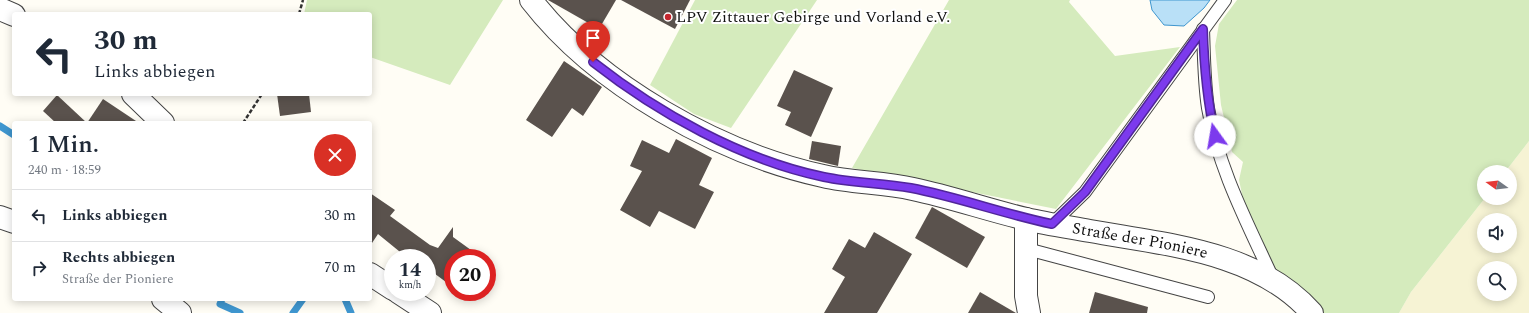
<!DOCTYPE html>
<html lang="de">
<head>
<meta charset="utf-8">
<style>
	:root { --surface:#fff; --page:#f2f2f3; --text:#1f2937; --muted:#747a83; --line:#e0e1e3 }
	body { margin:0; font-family:Spectral,serif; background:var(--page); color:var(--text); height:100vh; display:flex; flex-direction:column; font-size:15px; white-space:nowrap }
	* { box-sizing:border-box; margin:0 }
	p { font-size:13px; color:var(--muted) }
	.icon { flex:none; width:22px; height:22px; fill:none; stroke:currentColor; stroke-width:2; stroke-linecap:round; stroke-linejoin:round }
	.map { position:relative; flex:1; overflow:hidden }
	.sheet { position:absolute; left:12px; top:121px; width:360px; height:180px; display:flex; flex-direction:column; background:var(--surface); border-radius:4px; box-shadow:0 2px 10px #0003 }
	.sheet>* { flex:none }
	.top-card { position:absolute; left:12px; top:12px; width:360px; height:84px; border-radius:4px; box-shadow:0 2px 10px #0003; background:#fff; color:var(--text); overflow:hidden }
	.needle { width:26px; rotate:285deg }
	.buttons { position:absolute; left:1477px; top:165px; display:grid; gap:8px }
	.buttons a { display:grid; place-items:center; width:40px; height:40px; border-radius:50%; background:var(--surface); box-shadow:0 2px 10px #0003; font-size:20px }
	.speed { position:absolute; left:384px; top:249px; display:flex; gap:8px; font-size:20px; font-weight:700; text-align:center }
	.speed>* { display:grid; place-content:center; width:52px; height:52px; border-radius:50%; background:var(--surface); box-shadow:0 2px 10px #0003; line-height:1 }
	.speed small { font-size:10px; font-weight:400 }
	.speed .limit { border:6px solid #d22; background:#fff; color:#111 }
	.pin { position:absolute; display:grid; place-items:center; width:34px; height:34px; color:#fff; margin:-41px -17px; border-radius:50% 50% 50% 0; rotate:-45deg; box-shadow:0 0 4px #0007 }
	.pin .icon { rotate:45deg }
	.me { position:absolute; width:44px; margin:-22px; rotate:347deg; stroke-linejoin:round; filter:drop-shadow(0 0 3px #0008) }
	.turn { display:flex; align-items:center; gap:14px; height:84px; padding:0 16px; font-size:18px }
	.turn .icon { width:52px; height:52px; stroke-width:2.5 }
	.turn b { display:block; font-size:28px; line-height:34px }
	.round { display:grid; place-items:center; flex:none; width:42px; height:42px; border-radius:21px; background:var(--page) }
	.head { display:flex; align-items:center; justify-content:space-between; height:68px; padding:0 16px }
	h1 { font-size:24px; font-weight:600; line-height:30px }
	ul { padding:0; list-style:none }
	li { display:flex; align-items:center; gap:12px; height:52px; padding:0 16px; border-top:1px solid var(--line) }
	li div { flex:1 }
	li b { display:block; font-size:15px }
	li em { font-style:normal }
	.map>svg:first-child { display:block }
	.farmland { fill:#f6f3d4; fill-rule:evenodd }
	.green { fill:#d5ebbd }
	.water { fill:#b9e0f7; stroke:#3f96cf }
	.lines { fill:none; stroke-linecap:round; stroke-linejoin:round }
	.stream { stroke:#3f96cf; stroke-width:7 }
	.building { fill:#5a524d }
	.service-casing { stroke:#444; stroke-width:14 }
	.minor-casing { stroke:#444; stroke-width:24 }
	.tertiary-casing { stroke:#444; stroke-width:24 }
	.path { stroke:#333; stroke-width:2.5; stroke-dasharray:4 2; stroke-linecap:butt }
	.service { stroke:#fff; stroke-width:12 }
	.minor { stroke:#fff; stroke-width:22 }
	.tertiary { stroke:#fff; stroke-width:22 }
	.route-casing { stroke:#51269a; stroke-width:10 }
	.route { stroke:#7c3aed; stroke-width:7 }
	.poi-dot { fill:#c4262e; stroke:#fff; stroke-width:1.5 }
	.labels { text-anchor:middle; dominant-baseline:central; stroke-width:4; stroke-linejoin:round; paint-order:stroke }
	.poi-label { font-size:16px; fill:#111; stroke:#fff; text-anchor:start }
	.street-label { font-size:16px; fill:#111; stroke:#fff }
</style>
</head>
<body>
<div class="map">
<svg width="1529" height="313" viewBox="0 0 1529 313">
	<rect width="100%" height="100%" fill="#fffdf5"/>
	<!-- farmland -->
	<path class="farmland" d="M1529,141V313H1399L1411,292L1485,198H1510V172H1505ZM1484,220H1510V246H1484ZM1484,268H1510V294H1484Z"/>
	<!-- green -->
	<g class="green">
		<path d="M307,0H503L450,85L370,57V14H304Z"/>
		<path d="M695,0H817L731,128L694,114L650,85Z"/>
		<path d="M949,0H1070L1069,2L1115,56L1180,47L1056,209L852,168Z"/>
		<path d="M1237,0H1529V141L1505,172H1484L1485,198L1411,292L1399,313H1320L1275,273L1245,208L1239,180L1243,162L1232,152L1221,105L1215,46L1219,24Z"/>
	</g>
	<!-- water -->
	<path class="water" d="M1150,0H1210L1204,8L1184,26L1164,25L1152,10Z"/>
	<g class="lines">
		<!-- stream -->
		<g class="stream">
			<path d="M0,126L14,135"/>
			<path d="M222,299L220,304L240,313"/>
			<path d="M345,299L351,313"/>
			<path d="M293,313L303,299"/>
		</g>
	</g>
	<!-- building -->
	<g class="building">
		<path d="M548,0H616L599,29Z"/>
		<path d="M621,0H690L675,29Z"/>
		<path d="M564,61L602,87L583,116L572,108L552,137L526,120Z"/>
		<path d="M794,70L833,88L811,137L785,125L791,112L777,106Z"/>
		<path d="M277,94H309L311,112L280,116Z"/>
		<path d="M57,95L87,123H56L43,111Z"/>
		<path d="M103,99L139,123H87Z"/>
		<path d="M676,139L712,158L699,185L714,192L695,229L659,211L650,227L620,210L642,171L630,166L642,140L669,153Z"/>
		<path d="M812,141L841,146L838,166L809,159Z"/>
		<path d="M370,193L395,210L390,216L430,245L438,248L453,227V237L482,258H453V271L446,282L427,268V258H412L407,254L405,256L378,234L370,246Z"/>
		<path d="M932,207L985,237L967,268L915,238Z"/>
		<path d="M874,232L912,254L877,313H824L845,277L832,269L849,239L865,248Z"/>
		<path d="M980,292L1016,313H968Z"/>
		<path d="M1095,292L1148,307L1147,313H1089Z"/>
	</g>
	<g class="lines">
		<!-- service casing -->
		<g class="service-casing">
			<g id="service">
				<path d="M1203,29C1204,55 1204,82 1208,108C1218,168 1248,224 1273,279"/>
				<path d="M1052,224L1085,192L1225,0"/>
				<path d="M1027,249L1208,297"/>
			</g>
		</g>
		<!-- minor casing -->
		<g class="minor-casing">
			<g id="minor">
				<path id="s1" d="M531,0C597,85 718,153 823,176C852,183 883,182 913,189C951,197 988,210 1026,219C1047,224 1068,227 1090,231C1167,245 1257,251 1312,313"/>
				<path d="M0,217L14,222"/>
				<path d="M1026,219V296L1029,313"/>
				<path d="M163,299L180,313"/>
			</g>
		</g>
		<!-- tertiary casing -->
		<g class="tertiary-casing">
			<g id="tertiary">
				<path d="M0,9L14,15"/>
				<path d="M133,94L163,123"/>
				<path d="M370,274L393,289"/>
				<path d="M398,292L430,313"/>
			</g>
		</g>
		<!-- path -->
		<g class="path">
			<path d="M299,14L303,0"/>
			<path d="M243,123L262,94"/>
		</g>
		<!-- service -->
		<use href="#service" class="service"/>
		<!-- minor -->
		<use href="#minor" class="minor"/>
		<!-- tertiary -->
		<use href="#tertiary" class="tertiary"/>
	</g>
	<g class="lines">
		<!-- route casing -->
		<g class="route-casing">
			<path id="route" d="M593,62C658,113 742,160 824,177C853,183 882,183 911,188C958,197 1004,214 1052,224L1085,192L1203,29C1204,65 1207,100 1215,136"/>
		</g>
		<!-- route -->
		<use href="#route" class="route"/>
	</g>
	<!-- markers -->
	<circle class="poi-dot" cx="668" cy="17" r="4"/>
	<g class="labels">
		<!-- poi labels -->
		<g class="poi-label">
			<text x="676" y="17">LPV Zittauer Gebirge und Vorland e.V.</text>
		</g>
		<!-- street labels -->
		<g class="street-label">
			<text stroke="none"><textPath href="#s1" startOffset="671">Straße der Pioniere</textPath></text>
		</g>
	</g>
</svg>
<div class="buttons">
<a><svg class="needle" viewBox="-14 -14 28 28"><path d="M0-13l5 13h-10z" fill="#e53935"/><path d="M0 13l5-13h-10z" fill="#747a83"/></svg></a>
<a><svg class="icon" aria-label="sound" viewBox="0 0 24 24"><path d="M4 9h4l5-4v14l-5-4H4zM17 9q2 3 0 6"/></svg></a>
<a><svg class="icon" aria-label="search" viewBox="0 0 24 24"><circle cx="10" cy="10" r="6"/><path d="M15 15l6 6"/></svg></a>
</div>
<div class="speed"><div>14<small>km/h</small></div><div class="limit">20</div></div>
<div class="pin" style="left:593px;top:62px;background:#d93025"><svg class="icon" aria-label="arrive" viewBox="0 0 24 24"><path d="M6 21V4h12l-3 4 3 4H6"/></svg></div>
<svg class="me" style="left:1215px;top:136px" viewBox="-20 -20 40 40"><circle r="19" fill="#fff"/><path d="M0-13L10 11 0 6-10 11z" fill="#7c3aed"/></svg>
<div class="top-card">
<div class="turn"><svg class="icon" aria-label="left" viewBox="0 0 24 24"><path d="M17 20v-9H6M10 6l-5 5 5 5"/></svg><div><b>30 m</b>Links abbiegen</div></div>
</div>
<section class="sheet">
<div class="head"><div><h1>1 Min.</h1><p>240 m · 18:59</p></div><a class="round" style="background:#d93025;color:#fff"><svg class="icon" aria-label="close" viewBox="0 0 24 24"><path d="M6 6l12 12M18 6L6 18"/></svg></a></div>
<ul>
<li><svg class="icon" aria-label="left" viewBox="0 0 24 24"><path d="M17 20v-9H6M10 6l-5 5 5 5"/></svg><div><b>Links abbiegen</b></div><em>30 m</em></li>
<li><svg class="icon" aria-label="right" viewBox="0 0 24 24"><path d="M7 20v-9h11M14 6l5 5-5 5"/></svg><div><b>Rechts abbiegen</b><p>Straße der Pioniere</p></div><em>70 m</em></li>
</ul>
</section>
</div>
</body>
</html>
